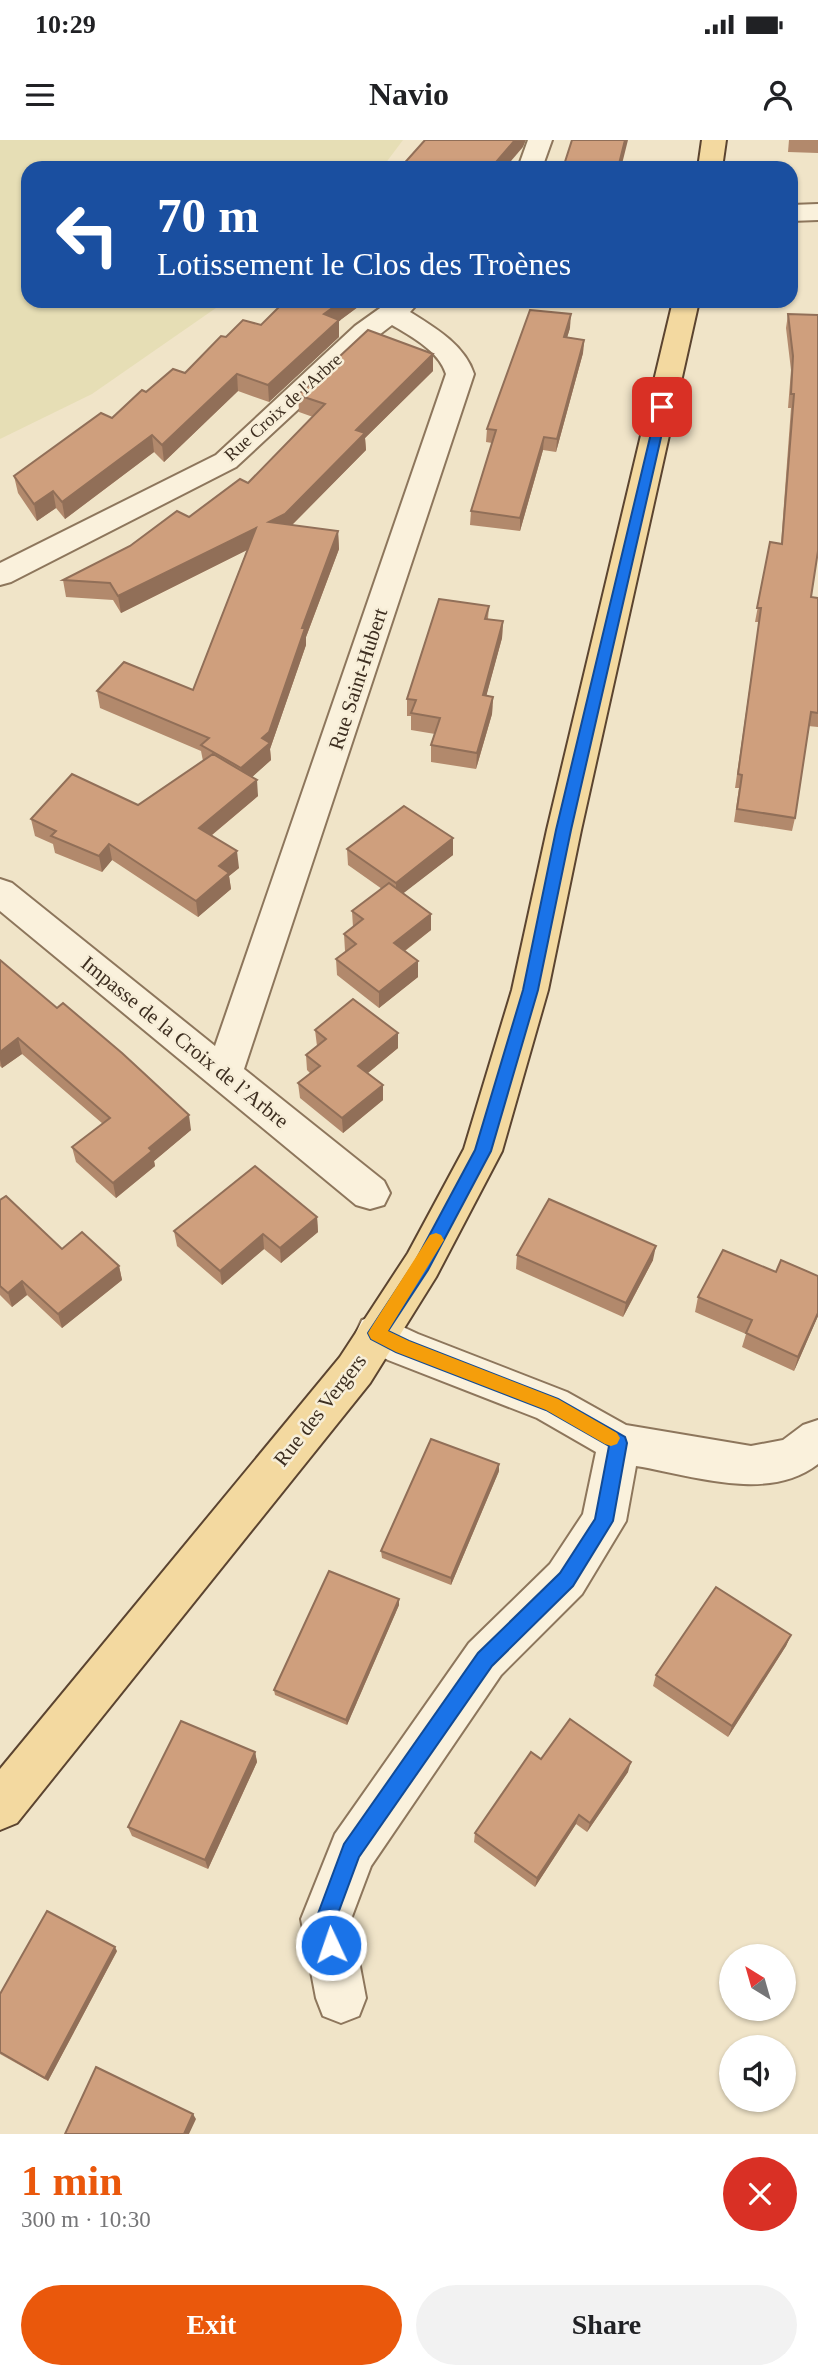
<!DOCTYPE html>
<html lang="en">
<head>
<meta charset="utf-8">
<style>
	:root { --surface:#fff; --page:#f2f2f2; --text:#202124; --muted:#757577; --accent:#ea580c }
	body { margin:0; font-family:"Times New Roman",serif; background:var(--page); color:var(--text); height:100vh; display:flex; flex-direction:column; font-size:26px; white-space:nowrap }
	* { box-sizing:border-box; margin:0 }
	p { font-size:23px; color:var(--muted) }
	.icon { flex:none; width:38px; height:38px; fill:none; stroke:currentColor; stroke-width:2; stroke-linecap:round; stroke-linejoin:round }
	.map { position:relative; height:1994px; overflow:hidden }
	.side { display:flex; flex-direction:column; background:var(--surface); flex:1 }
	.side>* { flex:none }
	.banner { position:absolute; left:21px; top:21px; width:777px; height:147px; border-radius:21px; box-shadow:0 2px 5px #0004; background:#1a4fa0; color:#fff; overflow:hidden }
	.needle { width:46px; rotate:323deg }
	.tools { position:absolute; left:719px; top:1804px; display:grid; gap:14px }
	.tools a { display:grid; place-items:center; width:77px; height:77px; border-radius:50%; background:var(--surface); box-shadow:0 2px 5px #0004; font-size:35px }
	.pin { position:absolute; display:grid; place-items:center; width:60px; height:60px; color:#fff; margin:-30px; border-radius:14px; box-shadow:0 4px 10px #0006 }
	.me { position:absolute; width:77px; margin:-38px; rotate:357deg; stroke-linejoin:round; filter:drop-shadow(0 0 5px #0008) }
	.turn { display:flex; align-items:center; gap:24px; height:147px; padding:0 21px; font-size:32px }
	.turn .icon { width:91px; height:91px; stroke-width:2.5 }
	.turn b { display:block; font-size:49px; line-height:60px }
	.round { display:grid; place-items:center; flex:none; width:74px; height:74px; border-radius:37px; background:var(--page) }
	.headline { display:flex; align-items:center; justify-content:space-between; height:119px; padding:0 21px }
	h1 { font-size:42px; font-weight:600; line-height:52px; color:var(--accent) }
	.primary-button { display:flex; gap:14px; margin-top:auto; padding:14px 21px }
	.primary-button a { flex:1; height:80px; border-radius:42px; background:var(--accent); color:#fff; font-size:28px; font-weight:600; line-height:80px; text-align:center }
	.primary-button a+a { background:var(--page); color:var(--text) }
	.status { display:flex; justify-content:space-between; align-items:center; height:49px; padding:0 35px; background:var(--surface); direction:ltr }
	.status svg { height:19px; fill:currentColor }
	header { display:flex; justify-content:space-between; align-items:center; height:91px; padding:0 21px; background:var(--surface); font-size:32px; font-weight:600 }
	.map>svg:first-child { display:block }
	.farmland { fill:#e6deb5 }
	.lines { fill:none; stroke-linecap:round; stroke-linejoin:round }
	.minor-casing { stroke:#8d765c; stroke-width:4 }
	.major-casing { stroke:#5b4430; stroke-width:4 }
	.minor { fill:#faf1dc; fill-rule:evenodd }
	.major { fill:#f3d9a0; fill-rule:evenodd }
	.wall { fill:#b2896c }
	.shaded-wall { fill:#916f58 }
	.building { fill:#cf9f7d; stroke:#916f58; stroke-width:2 }
	.route { fill:#1a73e8; stroke:#114b97; stroke-width:2 }
	.slow { fill:#f59e0b }
	.labels { text-anchor:middle; dominant-baseline:central; stroke-width:5; stroke-linejoin:round; paint-order:stroke }
	.far-street-label { font-size:18px; fill:#3d2e20; stroke:#f7eed8 }
	.street-label { font-size:21px; fill:#3d2e20; stroke:#f7eed8 }
</style>
</head>
<body>
<div class="status"><b>10:29</b><svg viewBox="0 0 49 12"><path d="M0 12V9h3v3zM5 12V6h3v6zM10 12V3h3v9zM15 12V0h3v12zM26 1h20v11H26zM47 4h2v5h-2z"/></svg></div>
<header><svg class="icon" aria-label="menu" viewBox="0 0 24 24"><path d="M4 6h16M4 12h16M4 18h16"/></svg>Navio<svg class="icon" aria-label="person" viewBox="0 0 24 24"><circle cx="12" cy="8" r="4"/><path d="M4 21q1-7 8-7t8 7"/></svg></header>
<div class="map">
<svg width="818" height="1994" viewBox="0 0 818 1994">
	<rect width="100%" height="100%" fill="#f0e4c8"/>
	<!-- farmland -->
	<path class="farmland" d="M0,0H403L382,28H28V161H226L92,254L0,299Z"/>
	<g class="lines">
		<!-- minor casing -->
		<g class="minor-casing">
			<g id="minor">
				<path d="M528,0H552L542,28H518Z"/>
				<path d="M818,64V80L791,81V65Z"/>
				<path d="M390,161H420L410,172C434,187 465,205 474,234L244,929L384,1041L390,1053L384,1065L370,1069L356,1065L0,771V739L12,743L215,906L446,234C439,211 412,197 392,185L375,198L236,327L11,442L0,445V423L216,315L355,186Z"/>
				<path d="M377,1175L418,1194L567,1252L626,1285L751,1306L783,1300L803,1285L818,1280V1324C768,1363 692,1335 636,1326L626,1381L582,1454L501,1535L371,1726L351,1779L366,1858L359,1876L341,1883L323,1876L316,1858L301,1779L335,1694L469,1503L550,1424L583,1374L596,1312L537,1278L388,1220L362,1206L356,1193L362,1180Z"/>
			</g>
		</g>
		<!-- major casing -->
		<g class="major-casing">
			<g id="major">
				<path d="M702,0H726L722,28H698Z"/>
				<path d="M673,161H699L581,690L548,850L502,1011L436,1137L370,1243L17,1683L0,1690V1629L340,1217L408,1113L464,1009L512,850L547,690Z"/>
			</g>
		</g>
		<!-- minor -->
		<use href="#minor" class="minor"/>
		<!-- major -->
		<use href="#major" class="major"/>
	</g>
	<!-- wall -->
	<g class="wall">
		<path d="M789,0H818V13L788,12Z"/>
		<path d="M285,161H366L339,181V197L269,262L238,251L164,322L154,312L65,379L56,368L37,381L18,353L14,336L112,278L146,252L185,233L226,197L261,185Z"/>
		<path d="M788,174L818,175L811,457L818,458V587L808,586L795,678L792,691L734,682L739,648H735L759,482H755L770,402L781,404L791,268H788L791,230L786,188Z"/>
		<path d="M570,188L567,197L584,200L583,213L556,312L543,310L520,391L470,385L471,371L492,303L486,302L487,289Z"/>
		<path d="M433,231L365,298L366,310L292,385L338,391L339,409L306,497V505L270,609L271,620L252,637L258,656L212,695L239,728L229,736L231,749L198,777L112,720L102,732L55,713L53,704L35,696L31,679L138,665L203,621L201,611L100,568L97,551L193,550L247,410L121,473L113,460L66,457L63,440L189,377L248,343L313,277L299,272L298,255Z"/>
		<path d="M489,466L488,479L503,481L502,498L486,556L493,557L492,574L476,629L431,622V605L435,594L411,590V576H407V559Z"/>
		<path d="M347,709L453,715L403,753L431,774V790L405,811L418,821V837L379,868L337,835L336,819L346,811H345L344,794L353,787L352,771L382,749L348,725Z"/>
		<path d="M0,820L191,990L154,1021L155,1026L116,1058L76,1022L72,1007L103,984L22,914L2,928L0,926Z"/>
		<path d="M315,890L398,908L368,933L383,960L343,993L300,958L298,943L310,933L307,930L306,915L317,906Z"/>
		<path d="M0,1060L62,1109L119,1126L122,1140L62,1188L27,1155L12,1167L0,1155Z"/>
		<path d="M317,1077L318,1092L281,1123L264,1109L222,1145L177,1106L174,1091Z"/>
		<path d="M517,1115L653,1120L623,1177L516,1129Z"/>
		<path d="M776,1132L818,1136V1176L794,1231L742,1207L746,1194L695,1172L698,1157Z"/>
		<path d="M499,1331L451,1445L382,1418L381,1411Z"/>
		<path d="M399,1459V1465L347,1585L275,1555L274,1550Z"/>
		<path d="M791,1495L786,1506L728,1597L653,1546L656,1535Z"/>
		<path d="M255,1612L257,1622L208,1729L132,1696L128,1687Z"/>
		<path d="M541,1619L628,1632L587,1692L576,1684L535,1747L474,1702L475,1693Z"/>
		<path d="M117,1811L48,1941L0,1914V1854Z"/>
	</g>
	<!-- shaded-wall -->
	<g class="shaded-wall">
		<path d="M515,0H526L523,7L505,28H491Z"/>
		<path d="M625,0H628L621,28H618Z"/>
		<path d="M342,161H366L339,181V197L269,262L268,245L324,174Z"/>
		<path d="M571,174L570,188L563,211L564,197Z"/>
		<path d="M584,200L583,213L556,312L557,299Z"/>
		<path d="M433,214V231L365,298L366,310L286,391L269,382L356,290Z"/>
		<path d="M237,234L238,251L164,322L162,305Z"/>
		<path d="M152,295L154,312L65,379L62,362Z"/>
		<path d="M544,297L543,310L520,391V378Z"/>
		<path d="M53,351L56,368L37,381L34,364Z"/>
		<path d="M256,388L257,405L121,473L118,456Z"/>
		<path d="M338,391L339,409L306,497V505L270,609L271,620L243,645L241,628L262,598Z"/>
		<path d="M503,481L502,498L482,572L483,555Z"/>
		<path d="M493,557L492,574L476,629L477,613Z"/>
		<path d="M257,640L258,656L201,704L199,688Z"/>
		<path d="M453,698V715L396,759V743Z"/>
		<path d="M109,704L112,720L102,732L99,716Z"/>
		<path d="M237,711L239,728L229,736L231,749L198,777L196,761L219,726Z"/>
		<path d="M431,774V790L394,819V803Z"/>
		<path d="M418,821V837L379,868V852Z"/>
		<path d="M398,893V908L358,941V926Z"/>
		<path d="M18,898L22,914L2,928L0,920V912Z"/>
		<path d="M383,945V960L343,993L342,978Z"/>
		<path d="M189,975L191,990L154,1021L155,1026L116,1058L113,1043L149,1008Z"/>
		<path d="M317,1077L318,1092L281,1123L280,1108Z"/>
		<path d="M263,1094L264,1109L222,1145L220,1131Z"/>
		<path d="M656,1106L653,1120L623,1177L626,1163Z"/>
		<path d="M119,1126L122,1140L62,1188L58,1174Z"/>
		<path d="M22,1141L27,1155L12,1167L8,1153Z"/>
		<path d="M818,1173V1176L794,1231L798,1217Z"/>
		<path d="M499,1324V1331L451,1445V1438Z"/>
		<path d="M399,1459V1465L347,1585L346,1580Z"/>
		<path d="M791,1495L786,1506L728,1597L732,1586Z"/>
		<path d="M255,1612L257,1622L208,1729L205,1720Z"/>
		<path d="M631,1622L628,1632L587,1692L590,1683Z"/>
		<path d="M579,1675L576,1684L535,1747L537,1738Z"/>
		<path d="M115,1807L117,1811L48,1941L45,1938Z"/>
		<path d="M193,1974L196,1979L189,1994H184Z"/>
	</g>
	<!-- building -->
	<g class="building">
		<path d="M425,0H515L491,28H400Z"/>
		<path d="M572,0H625L618,28H563Z"/>
		<path d="M285,161H342L324,174L339,180L268,245L237,234L162,305L152,295L62,362L53,351L34,364L14,336L101,273L112,278L142,250L146,252L173,229L185,233L221,196L226,197L243,180L261,185Z"/>
		<path d="M530,170L571,174L564,197L584,200L557,299L544,297L520,378L471,371L496,290L487,289Z"/>
		<path d="M788,174L818,175V411L811,457L818,458V573L811,572L795,678L737,669L742,635L738,634L761,468H757L770,402L782,404L794,254H791L793,216Z"/>
		<path d="M368,190L433,214L356,290L365,293L285,374L269,382L338,391L302,488H305L269,592L262,598L270,603L241,628L201,605L209,598L97,551L124,522L193,550L256,388L118,456L110,443L63,440L130,406L177,371L189,377L240,339L248,343L325,264L298,255Z"/>
		<path d="M439,459L489,466L485,479L503,481L483,555L493,557L477,613L431,605L440,578L411,573L416,560L407,559Z"/>
		<path d="M213,614L257,640L199,688L237,711L219,726L229,733L196,761L109,704L99,716L51,696L56,691L31,679L72,634L138,665Z"/>
		<path d="M404,666L453,698L396,743L347,709Z"/>
		<path d="M389,743L431,774L394,803L418,821L379,852L336,819L356,804L344,794L363,779L352,771Z"/>
		<path d="M0,820L57,868L63,863L122,913L189,975L149,1008L152,1011L113,1043L72,1007L110,978L18,898L0,912Z"/>
		<path d="M353,859L398,893L358,926L383,945L342,978L298,943L320,926L306,915L326,899L315,890Z"/>
		<path d="M255,1026L317,1077L280,1108L263,1094L220,1131L174,1091Z"/>
		<path d="M6,1056L62,1109L82,1092L119,1126L58,1174L22,1141L8,1153L0,1146V1060Z"/>
		<path d="M549,1059L656,1106L626,1163L517,1115Z"/>
		<path d="M723,1110L776,1132L781,1120L818,1136V1173L798,1217L746,1193L752,1180L698,1157Z"/>
		<path d="M431,1299L499,1324L451,1438L381,1411Z"/>
		<path d="M329,1431L399,1459L346,1580L274,1550Z"/>
		<path d="M716,1447L791,1495L732,1586L656,1535Z"/>
		<path d="M570,1579L631,1622L590,1683L579,1675L537,1738L475,1693L531,1612L541,1619Z"/>
		<path d="M181,1581L255,1612L205,1720L128,1687Z"/>
		<path d="M47,1771L115,1807L45,1938L0,1912V1854Z"/>
		<path d="M96,1927L193,1974L184,1994H65Z"/>
	</g>
	<!-- route -->
	<path class="route" d="M658,264L668,267L571,690L538,850L491,1011L428,1130L388,1191L409,1201L558,1259L625,1297L627,1303L613,1381L573,1446L492,1526L359,1717L336,1779L341,1805L338,1812L331,1815L323,1812L316,1779L344,1704L478,1513L560,1433L595,1379L609,1306L546,1270L396,1212L371,1199L368,1193L416,1120L475,1010L523,850L556,690Z"/>
	<!-- slow -->
	<path class="slow" d="M436,1093L441,1095L444,1100L388,1191L409,1201L558,1259L617,1293L620,1298L617,1304L611,1306L605,1304L546,1270L396,1212L371,1199L368,1193L371,1188L430,1095Z"/>
	<g class="labels">
		<!-- far-street labels -->
		<g class="far-street-label">
			<text transform="translate(283 267) rotate(-42)">Rue Croix de l'Arbre</text>
		</g>
		<!-- street labels -->
		<g class="street-label">
			<text transform="translate(358 539) rotate(-72)">Rue Saint-Hubert</text>
			<text transform="translate(185 902) rotate(39)">Impasse de la Croix de l’Arbre</text>
			<text transform="translate(320 1270) rotate(-52)">Rue des Vergers</text>
		</g>
	</g>
</svg>
<div class="tools">
<a><svg class="needle" viewBox="-14 -14 28 28"><path d="M0-13l5 13h-10z" fill="#e53935"/><path d="M0 13l5-13h-10z" fill="#757577"/></svg></a>
<a><svg class="icon" aria-label="sound" viewBox="0 0 24 24"><path d="M4 9h4l5-4v14l-5-4H4zM17 9q2 3 0 6"/></svg></a>
</div>
<div class="pin" style="left:662px;top:267px;background:#d93025"><svg class="icon" aria-label="arrive" viewBox="0 0 24 24"><path d="M6 21V4h12l-3 4 3 4H6"/></svg></div>
<svg class="me" style="left:331px;top:1805px" viewBox="-20 -20 40 40"><circle r="17" fill="#1a73e8" stroke="#fff" stroke-width="3"/><path d="M0-11L8 9 0 5-8 9z" fill="#fff"/></svg>
<div class="banner">
<div class="turn"><svg class="icon" aria-label="left" viewBox="0 0 24 24"><path d="M17 20v-9H6M10 6l-5 5 5 5"/></svg><div><b>70 m</b>Lotissement le Clos des Troènes</div></div>
</div>
</div>
<section class="side">
<div class="headline"><div><h1>1 min</h1><p>300 m · 10:30</p></div><a class="round" style="background:#d93025;color:#fff"><svg class="icon" aria-label="close" viewBox="0 0 24 24"><path d="M6 6l12 12M18 6L6 18"/></svg></a></div>
<div class="primary-button"><a>Exit</a><a>Share</a></div>
</section>
</body>
</html>
